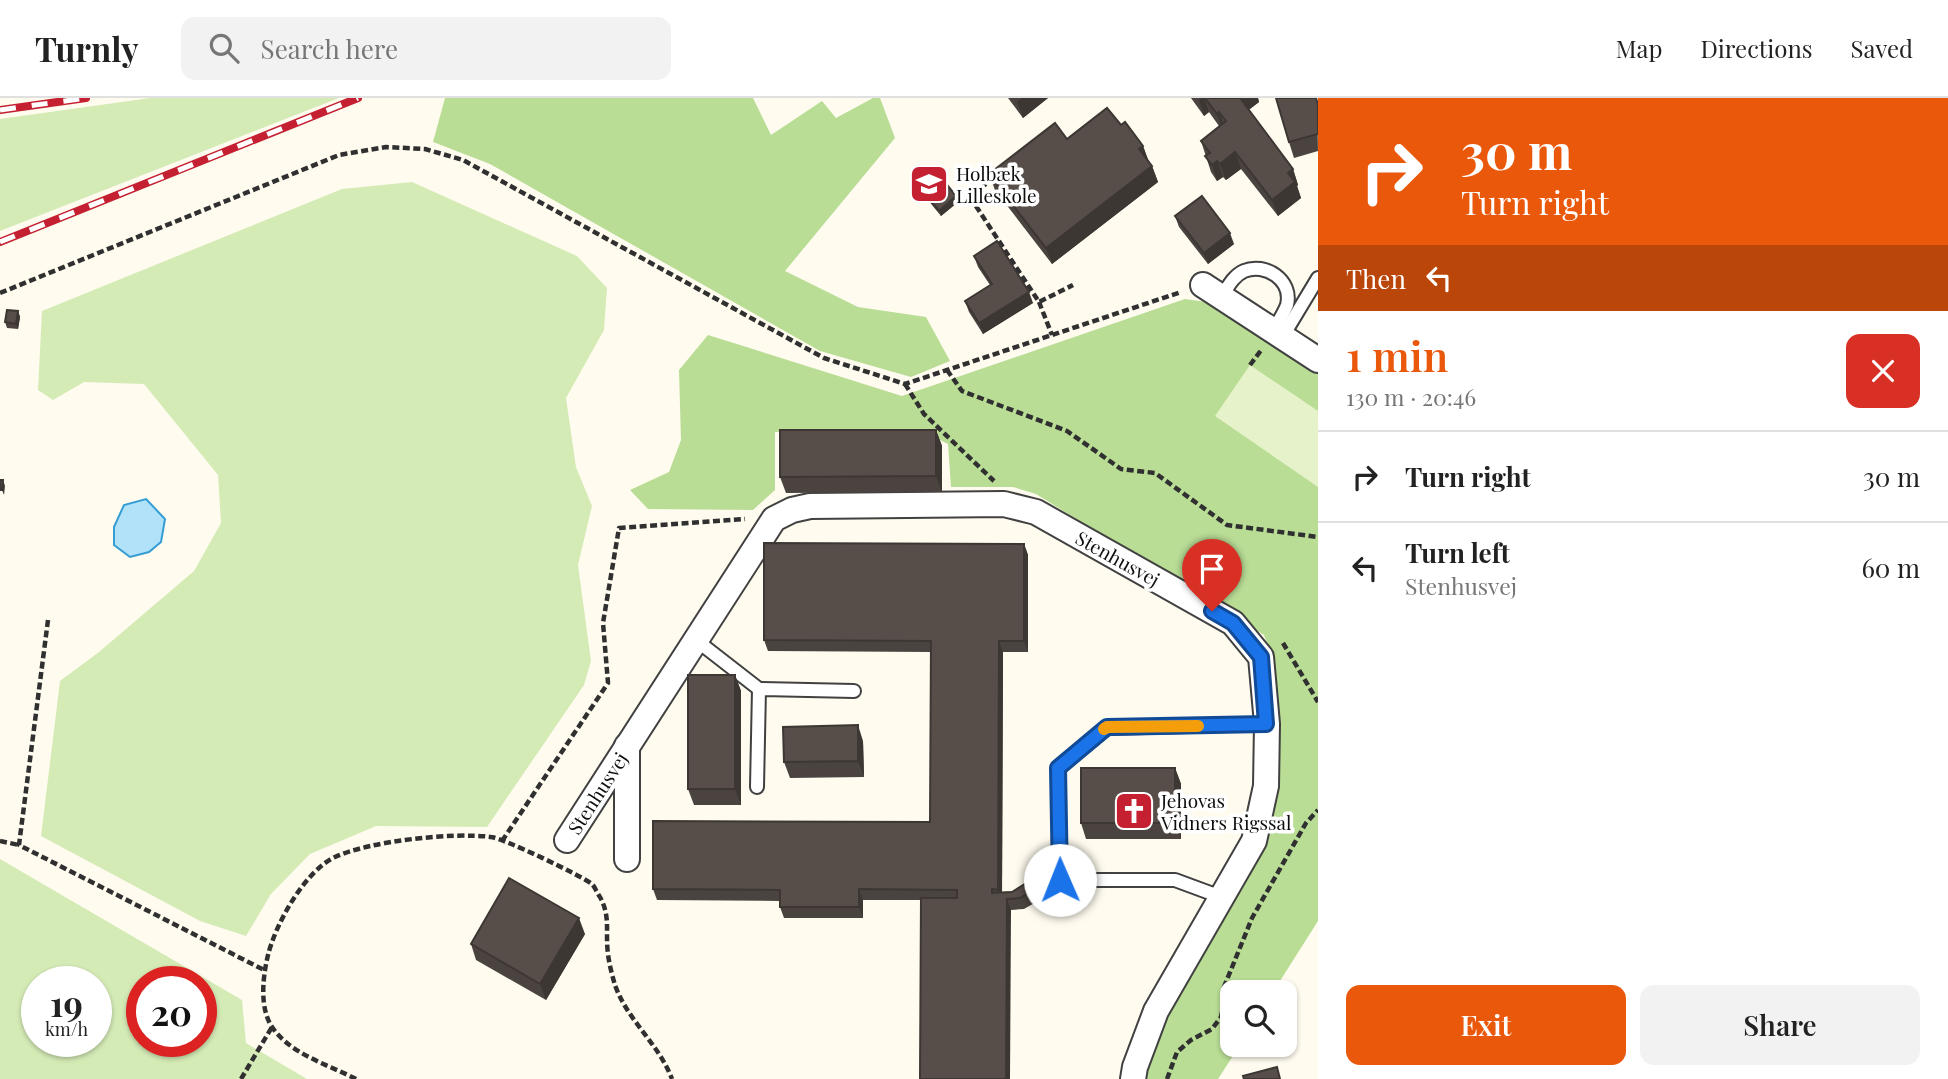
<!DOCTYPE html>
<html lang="en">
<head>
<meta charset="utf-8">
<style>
	:root { --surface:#fff; --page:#f2f2f2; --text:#222; --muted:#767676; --line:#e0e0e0; --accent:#ea580c }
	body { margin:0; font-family:"Playfair Display",serif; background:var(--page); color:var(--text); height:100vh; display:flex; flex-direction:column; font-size:26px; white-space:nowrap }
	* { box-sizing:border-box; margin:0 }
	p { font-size:23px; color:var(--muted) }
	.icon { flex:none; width:38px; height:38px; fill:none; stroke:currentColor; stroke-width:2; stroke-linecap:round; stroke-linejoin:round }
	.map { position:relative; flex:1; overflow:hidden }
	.sheet { display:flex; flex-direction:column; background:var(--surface); width:630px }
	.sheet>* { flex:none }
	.banner { background:#ea580c; color:#fff; overflow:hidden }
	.fabs { position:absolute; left:1220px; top:882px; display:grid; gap:14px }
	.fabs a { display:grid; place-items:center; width:77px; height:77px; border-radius:14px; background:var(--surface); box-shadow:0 2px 5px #0004; font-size:35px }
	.speed { position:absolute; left:21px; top:868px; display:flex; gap:14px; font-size:35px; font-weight:700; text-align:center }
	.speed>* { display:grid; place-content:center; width:91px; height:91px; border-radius:50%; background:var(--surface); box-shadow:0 2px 5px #0004; line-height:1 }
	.speed small { font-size:18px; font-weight:400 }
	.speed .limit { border:10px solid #d22; background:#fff; color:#111 }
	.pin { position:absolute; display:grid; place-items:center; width:60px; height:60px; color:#fff; margin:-72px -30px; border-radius:50% 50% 50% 0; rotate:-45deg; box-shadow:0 0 7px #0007 }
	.pin .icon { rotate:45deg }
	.me { position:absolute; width:77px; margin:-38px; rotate:359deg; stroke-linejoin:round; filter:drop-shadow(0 0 5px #0008) }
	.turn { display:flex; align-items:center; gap:24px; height:147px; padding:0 28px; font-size:32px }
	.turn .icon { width:91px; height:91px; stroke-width:2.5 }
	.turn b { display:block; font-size:49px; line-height:60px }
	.then { display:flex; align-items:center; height:66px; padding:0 28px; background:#0003; gap:14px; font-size:26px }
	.round { display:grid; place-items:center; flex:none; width:74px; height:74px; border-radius:14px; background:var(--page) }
	.head { display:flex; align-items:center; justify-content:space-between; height:119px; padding:0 28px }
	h1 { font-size:42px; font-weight:600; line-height:52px; color:var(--accent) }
	.primary-button { display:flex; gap:14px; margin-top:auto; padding:14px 28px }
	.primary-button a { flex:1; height:80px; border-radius:14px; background:var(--accent); color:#fff; font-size:28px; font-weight:600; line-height:80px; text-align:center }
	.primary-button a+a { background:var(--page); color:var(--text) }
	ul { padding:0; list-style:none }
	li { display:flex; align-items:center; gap:21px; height:91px; padding:0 28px; border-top:2px solid var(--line) }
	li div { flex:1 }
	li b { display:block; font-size:26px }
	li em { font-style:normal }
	header { display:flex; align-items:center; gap:42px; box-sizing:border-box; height:98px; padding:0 35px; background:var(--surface); border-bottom:2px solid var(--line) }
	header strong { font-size:33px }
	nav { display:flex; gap:38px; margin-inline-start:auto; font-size:24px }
	.search { width:490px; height:63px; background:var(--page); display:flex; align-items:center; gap:18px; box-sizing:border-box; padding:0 24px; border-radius:14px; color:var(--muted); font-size:26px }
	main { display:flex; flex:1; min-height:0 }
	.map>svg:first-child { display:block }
	.green { fill:#d5ebb6; fill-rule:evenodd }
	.forest { fill:#b9dd95 }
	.pitch { fill:#e6f2c9 }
	.water { fill:#b1e2f9; stroke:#359dd3; stroke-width:2 }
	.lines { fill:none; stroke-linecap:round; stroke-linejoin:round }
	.lane-casing { stroke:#414141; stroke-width:16 }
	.street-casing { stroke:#414141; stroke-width:28 }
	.path { stroke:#303030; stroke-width:4.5; stroke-dasharray:7 3.5; stroke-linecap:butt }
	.lane { stroke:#fff; stroke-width:12 }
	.street { stroke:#fff; stroke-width:24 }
	.rail-casing { stroke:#c42031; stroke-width:8 }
	.rail { stroke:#fff; stroke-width:5; stroke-dasharray:16; stroke-linecap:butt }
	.wall { fill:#4b4340 }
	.shaded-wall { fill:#3d3734 }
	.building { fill:#574e4a; stroke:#3d3734; stroke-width:2 }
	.route-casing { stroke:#114b97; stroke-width:18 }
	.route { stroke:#1a73e8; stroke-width:12 }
	.slow { stroke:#f59e0b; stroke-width:12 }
	.labels { text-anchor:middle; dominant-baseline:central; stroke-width:7; stroke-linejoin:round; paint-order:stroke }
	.poi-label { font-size:19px; fill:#0e0e0e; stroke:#fff; text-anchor:start }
	.street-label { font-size:19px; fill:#0e0e0e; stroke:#fff }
</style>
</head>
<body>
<header>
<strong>Turnly</strong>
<div class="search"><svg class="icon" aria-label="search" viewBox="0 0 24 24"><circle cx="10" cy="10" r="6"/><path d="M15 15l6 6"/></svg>Search here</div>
<nav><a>Map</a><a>Directions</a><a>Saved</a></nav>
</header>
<main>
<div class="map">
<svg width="1318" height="981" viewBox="0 0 1318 981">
	<rect width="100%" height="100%" fill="#fffbef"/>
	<!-- green -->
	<g class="green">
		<path d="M150,0H339L0,133V21Z"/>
		<path d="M412,84L577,158L607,190L604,232L566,300L576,369L592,408L578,467L591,563L584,587L487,729L376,728L310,756L271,796L246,838L200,823L41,738L60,583L99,554L194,473L221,425L218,377L144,286L84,284L53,302L38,292L42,213L342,91Z"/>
		<path d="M0,761L242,902L246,945L307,981H0ZM37,884H96V943H37ZM142,884H201V943H142Z"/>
	</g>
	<!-- forest -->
	<g class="forest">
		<path d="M445,0H753L771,37L822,3L836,20L873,0H880L895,40L785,173L858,209L926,219L950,263L911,279L820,253L490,66L433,44Z"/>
		<path d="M1185,201L1220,206L1318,273V823L1273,894H1232V947H1240L1218,981H1144L1156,942L1187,878L1276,658L1278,607L1275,566L1264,537L1036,396L1013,389H951L948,346L926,335L775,334V392L753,412L648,411L630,392L669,374L681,342L679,272L708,237L902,298Z"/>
	</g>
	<!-- pitch -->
	<path class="pitch" d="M1250,267L1318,313V389L1215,318Z"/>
	<!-- water -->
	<path class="water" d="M146,401L165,421L161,444L149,454L130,459L114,447V429L124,407Z"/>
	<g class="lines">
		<!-- lane casing -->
		<g class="lane-casing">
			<g id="lane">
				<path d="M1222,198C1228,189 1233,178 1244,173C1265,164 1293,182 1287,207C1284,215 1278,224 1274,232"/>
				<path d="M1283,238L1318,180"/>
				<path d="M696,542L759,591"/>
				<path d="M757,689L759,591L854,593"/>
				<path d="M1221,799L1175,782H1060L1058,670L1107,630L1267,626"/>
			</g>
		</g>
		<!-- street casing -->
		<g class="street-casing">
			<g id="street">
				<path d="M1203,187L1318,262"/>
				<path d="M567,742L774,421L792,412L810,408L1004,406L1036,414L1233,525L1261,559L1267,626L1266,688L1254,743L1156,913L1135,969L1133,981"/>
				<path d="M627,761V648"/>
			</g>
		</g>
		<!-- path -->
		<g class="path">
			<path d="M994,79L970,99L1039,204L1073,187"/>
			<path d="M0,195L339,57L386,49L425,51L463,62L824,260L905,286L1181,194"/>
			<path d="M1039,204L1052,237"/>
			<path d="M1250,267L1262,251"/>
			<path d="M947,272L962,293L1067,333L1121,371L1155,375L1227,427L1318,439"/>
			<path d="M905,286L924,316L994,383"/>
			<path d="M48,522L19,747L264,872"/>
			<path d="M1283,545L1318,604"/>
			<path d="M0,743L19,747"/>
			<path d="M502,743L608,585L603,525L619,430L745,421"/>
			<path d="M241,981L272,929"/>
			<path d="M356,981C329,967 290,956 272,929C259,909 263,878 268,857C276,825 305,773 335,759C369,743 454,734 491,739C503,740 582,778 592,786C595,789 597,795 600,799C611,819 605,834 608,856C609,865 612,877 615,887C627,922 659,946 672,981"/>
			<path d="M1167,981L1177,954L1191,942L1212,931L1221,919L1224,904V889L1252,820L1306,725L1318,712"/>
		</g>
		<!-- lane -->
		<use href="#lane" class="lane"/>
		<!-- street -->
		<use href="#street" class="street"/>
		<!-- rail casing -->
		<g class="rail-casing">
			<g id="rail">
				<path d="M0,12L86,0"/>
				<path d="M0,144L358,0"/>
			</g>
		</g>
		<!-- rail -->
		<use href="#rail" class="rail"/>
	</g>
	<!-- wall -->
	<g class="wall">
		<path d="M1008,0H1048L1023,20Z"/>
		<path d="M1191,0H1258L1259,4L1248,12L1293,71L1298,87L1297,88L1301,100L1278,118L1241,71L1226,82L1223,79L1217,83L1211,74L1201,43L1219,28L1209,14L1204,18Z"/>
		<path d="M1276,0H1317L1318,53L1294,60L1289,44Z"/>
		<path d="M1121,27L1143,48L1148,62L1152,68L1158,84L1052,166L995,92L989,76L1067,41Z"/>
		<path d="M921,91L958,104L941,118L923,96Z"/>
		<path d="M1175,118L1234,146L1208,166L1179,129Z"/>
		<path d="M974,158L1033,205L983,236L969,214L965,203L990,187L978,169Z"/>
		<path d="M18,213L20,219L18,231L7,230L5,224Z"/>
		<path d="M936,332L942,348V394L786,395L780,379Z"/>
		<path d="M1024,446L1028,457V554H1003L1002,794L1034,792L1038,803L1024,811L1011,812L921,802H863V820H784L780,809V803L657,802L653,791L930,724L931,554L768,553L764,542Z"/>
		<path d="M735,577L741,593V707H694L688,691Z"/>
		<path d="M863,643L864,679L790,680L784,664Z"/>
		<path d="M1175,670L1181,686V741H1086L1081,725Z"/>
		<path d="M585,836L546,902L476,862L471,846Z"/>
	</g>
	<!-- shaded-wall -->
	<g class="shaded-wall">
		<path d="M1022,0H1048L1023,20L1017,4Z"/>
		<path d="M1201,0H1204L1209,14L1204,18L1199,2Z"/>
		<path d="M1239,0H1258L1259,4L1245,15Z"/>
		<path d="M1219,14L1225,30L1223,32L1217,16Z"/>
		<path d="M1143,48L1149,64L1139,51Z"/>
		<path d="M1235,54L1241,71L1226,82L1220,66Z"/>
		<path d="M1217,63L1223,79L1217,83L1212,67Z"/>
		<path d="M1152,68L1158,84L1052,166L1046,150Z"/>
		<path d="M1293,71L1298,87L1297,88L1301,100L1278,118L1272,102L1288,75Z"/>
		<path d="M956,98L958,104L941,118L939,113Z"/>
		<path d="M1230,135L1234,146L1208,166L1204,155Z"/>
		<path d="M1029,194L1033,205L983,236L979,225Z"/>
		<path d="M18,213L20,219L18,231L16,226Z"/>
		<path d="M936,332L942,348V394L936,378Z"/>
		<path d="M3,382L5,388L4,397L2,392Z"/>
		<path d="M1024,446L1028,457V554L1024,543Z"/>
		<path d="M999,543L1003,554L1002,803L998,792Z"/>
		<path d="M735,577L741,593V707L735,691Z"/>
		<path d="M858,627L863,643L864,679L858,663Z"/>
		<path d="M1175,670L1181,686V741L1175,725Z"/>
		<path d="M859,791L863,802V820L859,809Z"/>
		<path d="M1007,801L1011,812L1010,981H1006Z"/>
		<path d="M579,820L585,836L546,902L540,886Z"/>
	</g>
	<!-- building -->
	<g class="building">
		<path d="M1205,0H1240L1293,71L1288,75L1295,84L1272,102L1235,54L1220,66L1217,63L1212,67L1205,58L1210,55L1201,43L1226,23L1219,14L1217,16Z"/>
		<path d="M1276,0H1316L1318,7V36L1289,44Z"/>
		<path d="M1107,10L1121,27L1125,24L1143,48L1139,51L1152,68L1046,150L989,76L1055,25L1067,41Z"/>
		<path d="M939,77L956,98L939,113L921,91Z"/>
		<path d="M1202,98L1230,135L1204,155L1175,118Z"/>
		<path d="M997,143L1029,194L979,225L965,203L992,186L974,158Z"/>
		<path d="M7,212L18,213L16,226L5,224Z"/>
		<path d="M780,332H936V378L780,379Z"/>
		<path d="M0,382H3L2,392H0Z"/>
		<path d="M764,445L1024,446V543H999L998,792L992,791V795L1012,794L1028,784L1034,792L1020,800L1007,801L1006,981H920L921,800H957V792L859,791V809H780V792L653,791V723L930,724L931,543L764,542Z"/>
		<rect x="688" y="577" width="47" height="114"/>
		<path d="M858,627V663L784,664L783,629Z"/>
		<rect x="1081" y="670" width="94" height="55"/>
		<path d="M509,780L579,820L540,886L471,846Z"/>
		<path d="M1277,969L1280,981H1244L1243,978Z"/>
	</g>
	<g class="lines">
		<!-- route casing -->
		<g class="route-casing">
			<path id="route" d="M1060,782L1058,670L1107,629L1266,626L1261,559L1233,525L1212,513"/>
		</g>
		<!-- route -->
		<use href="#route" class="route"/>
		<!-- slow -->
		<path class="slow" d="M1104,631L1107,629L1198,628"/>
	</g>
	<!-- icons -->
	<defs>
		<g id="school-square" transform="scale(2.0125)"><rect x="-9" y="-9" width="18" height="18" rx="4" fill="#c42031" stroke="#fff"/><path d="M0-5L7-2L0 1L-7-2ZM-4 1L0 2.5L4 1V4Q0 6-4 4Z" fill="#fff"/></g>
		<g id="church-square" transform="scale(2.0125)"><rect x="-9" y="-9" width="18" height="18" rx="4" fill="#c42031" stroke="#fff"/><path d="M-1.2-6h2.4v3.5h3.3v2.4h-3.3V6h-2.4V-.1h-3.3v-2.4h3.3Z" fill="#fff"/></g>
	</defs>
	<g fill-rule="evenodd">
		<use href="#school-square" x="929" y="86"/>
		<use href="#church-square" x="1134" y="713"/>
	</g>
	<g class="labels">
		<!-- poi labels -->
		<g class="poi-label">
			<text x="956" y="75">Holbæk<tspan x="956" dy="22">Lilleskole</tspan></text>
			<text x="1161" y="702">Jehovas<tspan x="1161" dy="22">Vidners Rigssal</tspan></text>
		</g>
		<!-- street labels -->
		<g class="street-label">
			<text transform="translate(1118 460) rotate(29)">Stenhusvej</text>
			<text transform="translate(597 695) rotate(-57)">Stenhusvej</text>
		</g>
	</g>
</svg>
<div class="fabs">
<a><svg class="icon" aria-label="search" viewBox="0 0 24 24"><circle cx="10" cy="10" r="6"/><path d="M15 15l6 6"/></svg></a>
</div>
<div class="speed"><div>19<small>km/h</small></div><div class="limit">20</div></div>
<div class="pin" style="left:1212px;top:513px;background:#d93025"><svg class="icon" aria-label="arrive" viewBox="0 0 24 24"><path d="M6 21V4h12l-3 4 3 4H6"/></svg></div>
<svg class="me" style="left:1060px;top:782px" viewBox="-20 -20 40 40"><circle r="19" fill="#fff"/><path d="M0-13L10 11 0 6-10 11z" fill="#1a73e8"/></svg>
</div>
<section class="sheet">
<div class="banner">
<div class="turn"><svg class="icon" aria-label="right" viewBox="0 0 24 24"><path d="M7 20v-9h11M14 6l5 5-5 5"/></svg><div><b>30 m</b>Turn right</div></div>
<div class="then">Then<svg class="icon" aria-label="left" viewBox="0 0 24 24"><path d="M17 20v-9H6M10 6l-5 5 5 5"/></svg></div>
</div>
<div class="head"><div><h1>1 min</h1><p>130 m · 20:46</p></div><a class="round" style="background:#d93025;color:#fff"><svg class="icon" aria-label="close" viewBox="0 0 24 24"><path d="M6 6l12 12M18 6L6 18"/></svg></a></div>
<ul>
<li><svg class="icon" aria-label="right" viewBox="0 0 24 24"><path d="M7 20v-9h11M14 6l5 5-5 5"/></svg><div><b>Turn right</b></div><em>30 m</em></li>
<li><svg class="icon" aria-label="left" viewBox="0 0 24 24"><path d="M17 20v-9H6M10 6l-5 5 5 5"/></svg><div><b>Turn left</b><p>Stenhusvej</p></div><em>60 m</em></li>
</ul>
<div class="primary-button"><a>Exit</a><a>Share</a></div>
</section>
</main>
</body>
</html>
